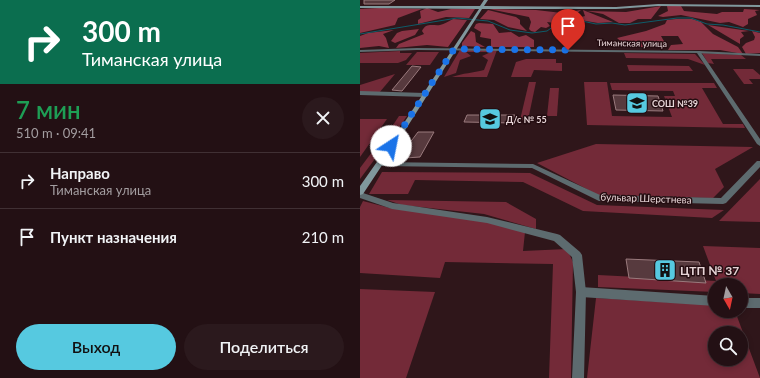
<!DOCTYPE html>
<html lang="ru">
<head>
<meta charset="utf-8">
<style>
	:root { --surface:#231014; --page:#2b191d; --text:#f1f3f6; --muted:#a39da0; --line:#403034; --accent:#56c9e0 }
	body { margin:0; font-family:Lato,sans-serif; background:var(--page); color:var(--text); height:100vh; display:flex; flex-direction:column; font-size:15px; white-space:nowrap }
	* { box-sizing:border-box; margin:0 }
	p { font-size:13px; color:var(--muted) }
	.icon { flex:none; width:22px; height:22px; fill:none; stroke:currentColor; stroke-width:2; stroke-linecap:round; stroke-linejoin:round }
	.map { position:relative; flex:1; overflow:hidden }
	.side { display:flex; flex-direction:column; background:var(--surface); width:360px }
	.side>* { flex:none }
	.banner { background:#0b6e4f; color:#fff; overflow:hidden }
	.needle { width:26px; rotate:171deg }
	.tools { position:absolute; left:348px; top:278px; display:grid; gap:8px }
	.tools a { display:grid; place-items:center; width:40px; height:40px; border-radius:50%; background:var(--surface); box-shadow:0 2px 6px #0003,0 0 0 1px var(--line); font-size:20px }
	.pin { position:absolute; display:grid; place-items:center; width:34px; height:34px; color:#fff; margin:-41px -17px; border-radius:50% 50% 50% 0; rotate:-45deg; box-shadow:0 0 4px #0007 }
	.pin .icon { rotate:45deg }
	.me { position:absolute; width:44px; margin:-22px; rotate:34deg; stroke-linejoin:round; filter:drop-shadow(0 0 3px #0008) }
	.turn { display:flex; align-items:center; gap:14px; height:84px; padding:0 16px; font-size:18px }
	.turn .icon { width:52px; height:52px; stroke-width:2.5 }
	.turn b { display:block; font-size:28px; line-height:34px }
	.round { display:grid; place-items:center; flex:none; width:42px; height:42px; border-radius:21px; background:var(--page) }
	.overview { display:flex; align-items:center; justify-content:space-between; height:68px; padding:0 16px }
	h1 { font-size:24px; font-weight:600; line-height:30px; color:#1e9e55 }
	.action { display:flex; gap:8px; margin-top:auto; padding:8px 16px }
	.action a { flex:1; height:46px; border-radius:24px; background:var(--accent); color:#111; font-size:16px; font-weight:600; line-height:46px; text-align:center }
	.action a+a { background:var(--page); color:var(--text) }
	ul { padding:0; list-style:none }
	li { display:flex; align-items:center; gap:12px; height:56px; padding:0 16px; border-top:1px solid var(--line) }
	li div { flex:1 }
	li b { display:block; font-size:15px }
	li em { font-style:normal }
	main { display:flex; flex:1; min-height:0 }
	.map>svg:first-child { display:block }
	.green { fill:#732a38; fill-rule:evenodd }
	.forest { fill:#8a3344 }
	.lines { fill:none; stroke-linecap:round; stroke-linejoin:round }
	.stream { stroke:#0e5c69; stroke-width:1 }
	.building { fill:#573a3e; stroke:#9a7a7d }
	.minor { fill:#5d6b6f; fill-rule:evenodd }
	.tertiary { fill:#5d6b6f; fill-rule:evenodd }
	.secondary { fill:#80989d; fill-rule:evenodd }
	.route { stroke:#1a73e8; stroke-width:7; stroke-dasharray:0 12.6 }
	.labels { text-anchor:middle; dominant-baseline:central; stroke-width:3; stroke-linejoin:round; paint-order:stroke }
	.far-street-label { font-size:9px; fill:#e7d5d7; stroke:#240d11 }
	.far-poi-label { font-size:9px; font-weight:bold; fill:#e7d5d7; stroke:#240d11; text-anchor:start }
	.street-label { font-size:10px; fill:#e7d5d7; stroke:#240d11 }
	.near-poi-label { font-size:12px; font-weight:bold; fill:#e7d5d7; stroke:#240d11; text-anchor:start }
</style>
</head>
<body>
<main>
<section class="side">
<div class="banner">
<div class="turn"><svg class="icon" aria-label="right" viewBox="0 0 24 24"><path d="M7 20v-9h11M14 6l5 5-5 5"/></svg><div><b>300 m</b>Тиманская улица</div></div>
</div>
<div class="overview"><div><h1>7 мин</h1><p>510 m · 09:41</p></div><a class="round"><svg class="icon" aria-label="close" viewBox="0 0 24 24"><path d="M6 6l12 12M18 6L6 18"/></svg></a></div>
<ul>
<li><svg class="icon" aria-label="right" viewBox="0 0 24 24"><path d="M7 20v-9h11M14 6l5 5-5 5"/></svg><div><b>Направо</b><p>Тиманская улица</p></div><em>300 m</em></li>
<li><svg class="icon" aria-label="arrive" viewBox="0 0 24 24"><path d="M6 21V4h12l-3 4 3 4H6"/></svg><div><b>Пункт назначения</b></div><em>210 m</em></li>
</ul>
<div class="action"><a>Выход</a><a>Поделиться</a></div>
</section>
<div class="map">
<svg width="400" height="378" viewBox="0 0 400 378">
	<rect width="100%" height="100%" fill="#2f161a"/>
	<!-- green -->
	<g class="green">
		<path d="M100,50H137L127,77H92C103,73 113,73 124,70L128,60L122,56L131,52H106L111,56L100,60L96,73L84,77Z"/>
		<path d="M40,51V53H52L46,60L38,63H0V53Z"/>
		<path d="M57,52H79L70,65H46Z"/>
		<path d="M264,53L335,54L345,65L328,59L266,58Z"/>
		<path d="M342,53L381,55L386,59H351L354,64L348,63Z"/>
		<path d="M166,59H196V63H202V71L174,70L171,77H151L156,62Z"/>
		<path d="M267,65L329,66L333,71H269Z"/>
		<path d="M373,69H393L400,75V79H389L393,84H384Z"/>
		<path d="M35,74L19,93H0V85Z"/>
		<path d="M169,82H176L168,120H160Z"/>
		<path d="M224,82H247L252,116L312,117L304,96H315L313,91L252,90L250,83H354L357,88H342L363,124H383L385,128L227,125Z"/>
		<path d="M190,88H199L197,116H187Z"/>
		<path d="M39,116H47L28,143H21Z"/>
		<path d="M0,119H27L0,157Z"/>
		<path d="M236,144L393,147L355,169L364,187L353,198L240,196L177,163Z"/>
		<path d="M15,148H23L0,179V168Z"/>
		<path d="M22,172L170,173L237,205L364,210L352,218L223,211L163,182L55,180L48,194H9Z"/>
		<path d="M400,179V222L359,221Z"/>
		<path d="M27,200L146,202L176,219V229L124,214L42,205Z"/>
		<path d="M3,201L30,208L125,221L165,232L163,251L207,249L213,262L211,378H189L193,264L85,262L80,278L0,273V207Z"/>
		<path d="M343,246L400,248V294L381,293V285H355V292L238,287V275L356,281Z"/>
		<path d="M0,289L75,292L46,378H0Z"/>
		<path d="M236,298L355,305V311H375L400,378H227ZM355,333H381V359H355Z"/>
	</g>
	<!-- forest -->
	<g class="forest">
		<path d="M301,6L291,19H278L270,23H259L243,14L227,11L266,12Z"/>
		<path d="M307,6H321L324,11L357,14L362,12H383L384,9L400,10L395,11L397,15L388,19V24L383,27L369,22L360,23L321,15L303,17L298,16L308,11Z"/>
		<path d="M20,8L62,9L38,18L35,25L0,33V9Z"/>
		<path d="M67,8L78,12L91,9H115L109,18L86,17L58,24V20L61,18L60,11Z"/>
		<path d="M129,9L176,10L202,13L221,10L215,15L206,20L205,22L202,24L187,22L190,26L186,28L181,27L175,32L171,31L169,29L171,22L169,17Z"/>
		<path d="M128,10L156,17L160,20V24L167,31L148,27L134,20L120,19Z"/>
		<path d="M223,10L253,22L238,23L220,20L210,21V20L225,16Z"/>
		<path d="M93,19L107,20L88,47L67,45L36,48L39,44L64,34L62,31C66,22 73,26 80,25C84,24 89,21 93,19Z"/>
		<path d="M316,19H332L341,22L353,34L378,47L383,54L360,50H308L311,45L323,44L318,36H301L305,43L303,47H267L257,38L286,31L305,24L307,20Z"/>
		<path d="M119,23L133,24L139,33L151,32L159,37L166,35L174,40V47H131V39L120,37L121,32L114,28L116,24Z"/>
		<path d="M348,25L389,31L381,32L384,36L380,39V44Z"/>
		<path d="M59,29L55,35L35,43L31,41L37,33L42,31Z"/>
		<path d="M34,30L23,34L26,38L29,48L19,46L0,48V36L8,33Z"/>
		<path d="M111,31L115,33L116,42L125,47L102,46V43Z"/>
		<path d="M392,31L400,33V53L386,54L382,47L386,43L394,40L395,37Z"/>
	</g>
	<g class="lines">
		<!-- stream -->
		<path class="stream" d="M0,34L97,18L128,21L150,30L172,33L187,31L194,26L222,21L236,24L252,23L265,25L317,18H331L347,24L363,25L400,32"/>
	</g>
	<!-- building -->
	<g class="building">
		<path d="M4,0H35L29,4H4Z"/>
		<path d="M52,66L61,67L42,91L32,90Z"/>
		<path d="M253,95L298,96L303,111L256,110Z"/>
		<path d="M107,115H155L154,123L104,122Z"/>
		<path d="M58,132H74L60,157L45,158L44,155L48,147L45,146L52,140Z"/>
		<path d="M266,259L339,262L346,283L269,278Z"/>
	</g>
	<g class="lines">
		<!-- minor -->
		<g class="minor">
			<path d="M338,51L400,54V56L336,53V52Z"/>
			<path d="M0,91L65,93L68,95L65,97L0,95Z"/>
			<path d="M221,287L355,296V306L221,297L217,295L216,292L217,289Z"/>
			<rect x="381" y="298" width="19" height="10"/>
		</g>
		<!-- tertiary -->
		<g class="tertiary">
			<path d="M57,48L340,51L400,139V146L397,144L337,53L57,50L0,52V50Z"/>
			<path d="M397,161H400V167L366,203L363,204L239,201L172,168L20,166L16,164L20,162L173,164L240,195L361,198Z"/>
			<path d="M0,192L33,203L127,217L197,234L200,235L220,252L222,255L226,292L224,378H212L216,292L212,257L194,241L127,223L32,209L0,198Z"/>
		</g>
		<!-- secondary -->
		<path class="secondary" d="M124,0H128L124,6L256,7L298,4L400,5V7L298,6L256,9H122L44,132L3,194L0,195V186L38,132L119,9L0,8V6H120Z"/>
	</g>
	<g class="lines">
		<!-- route -->
		<path class="route" d="M31,146L94,49L208,50"/>
	</g>
	<!-- icons -->
	<defs>
		<g id="school-square" transform="scale(1.15)"><rect x="-9" y="-9" width="18" height="18" rx="4" fill="#56c9e0" stroke="#240d11"/><path d="M0-5L7-2L0 1L-7-2ZM-4 1L0 2.5L4 1V4Q0 6-4 4Z" fill="#111"/></g>
		<g id="building-square" transform="scale(1.15)"><rect x="-9" y="-9" width="18" height="18" rx="4" fill="#56c9e0" stroke="#240d11"/><path d="M-4-6H4V6H1V3H-1V6H-4ZM-2.5-4.3h1.7v1.8h-1.7ZM.8-4.3h1.7v1.8H.8ZM-2.5-1h1.7V.8h-1.7ZM.8-1h1.7V.8H.8Z" fill="#111"/></g>
	</defs>
	<g fill-rule="evenodd">
		<use href="#school-square" x="277" y="103"/>
		<use href="#school-square" x="130" y="119"/>
		<use href="#building-square" x="305" y="270"/>
	</g>
	<g class="labels">
		<!-- far-street labels -->
		<g class="far-street-label">
			<text transform="translate(272 43) rotate(1)">Тиманская улица</text>
		</g>
		<!-- far-poi labels -->
		<g class="far-poi-label">
			<text x="292" y="103">СОШ №39</text>
			<text x="146" y="119">Д/с № 55</text>
		</g>
		<!-- street labels -->
		<g class="street-label">
			<text transform="translate(286 198) rotate(2)">бульвар Шерстнева</text>
		</g>
		<!-- near-poi labels -->
		<g class="near-poi-label">
			<text x="320" y="270">ЦТП № 37</text>
		</g>
	</g>
</svg>
<div class="tools">
<a><svg class="needle" viewBox="-14 -14 28 28"><path d="M0-13l5 13h-10z" fill="#e53935"/><path d="M0 13l5-13h-10z" fill="#a39da0"/></svg></a>
<a><svg class="icon" aria-label="search" viewBox="0 0 24 24"><circle cx="10" cy="10" r="6"/><path d="M15 15l6 6"/></svg></a>
</div>
<div class="pin" style="left:208px;top:50px;background:#d93025"><svg class="icon" aria-label="arrive" viewBox="0 0 24 24"><path d="M6 21V4h12l-3 4 3 4H6"/></svg></div>
<svg class="me" style="left:31px;top:146px" viewBox="-20 -20 40 40"><circle r="19" fill="#fff"/><path d="M0-13L10 11 0 6-10 11z" fill="#1a73e8"/></svg>
</div>
</main>
</body>
</html>
